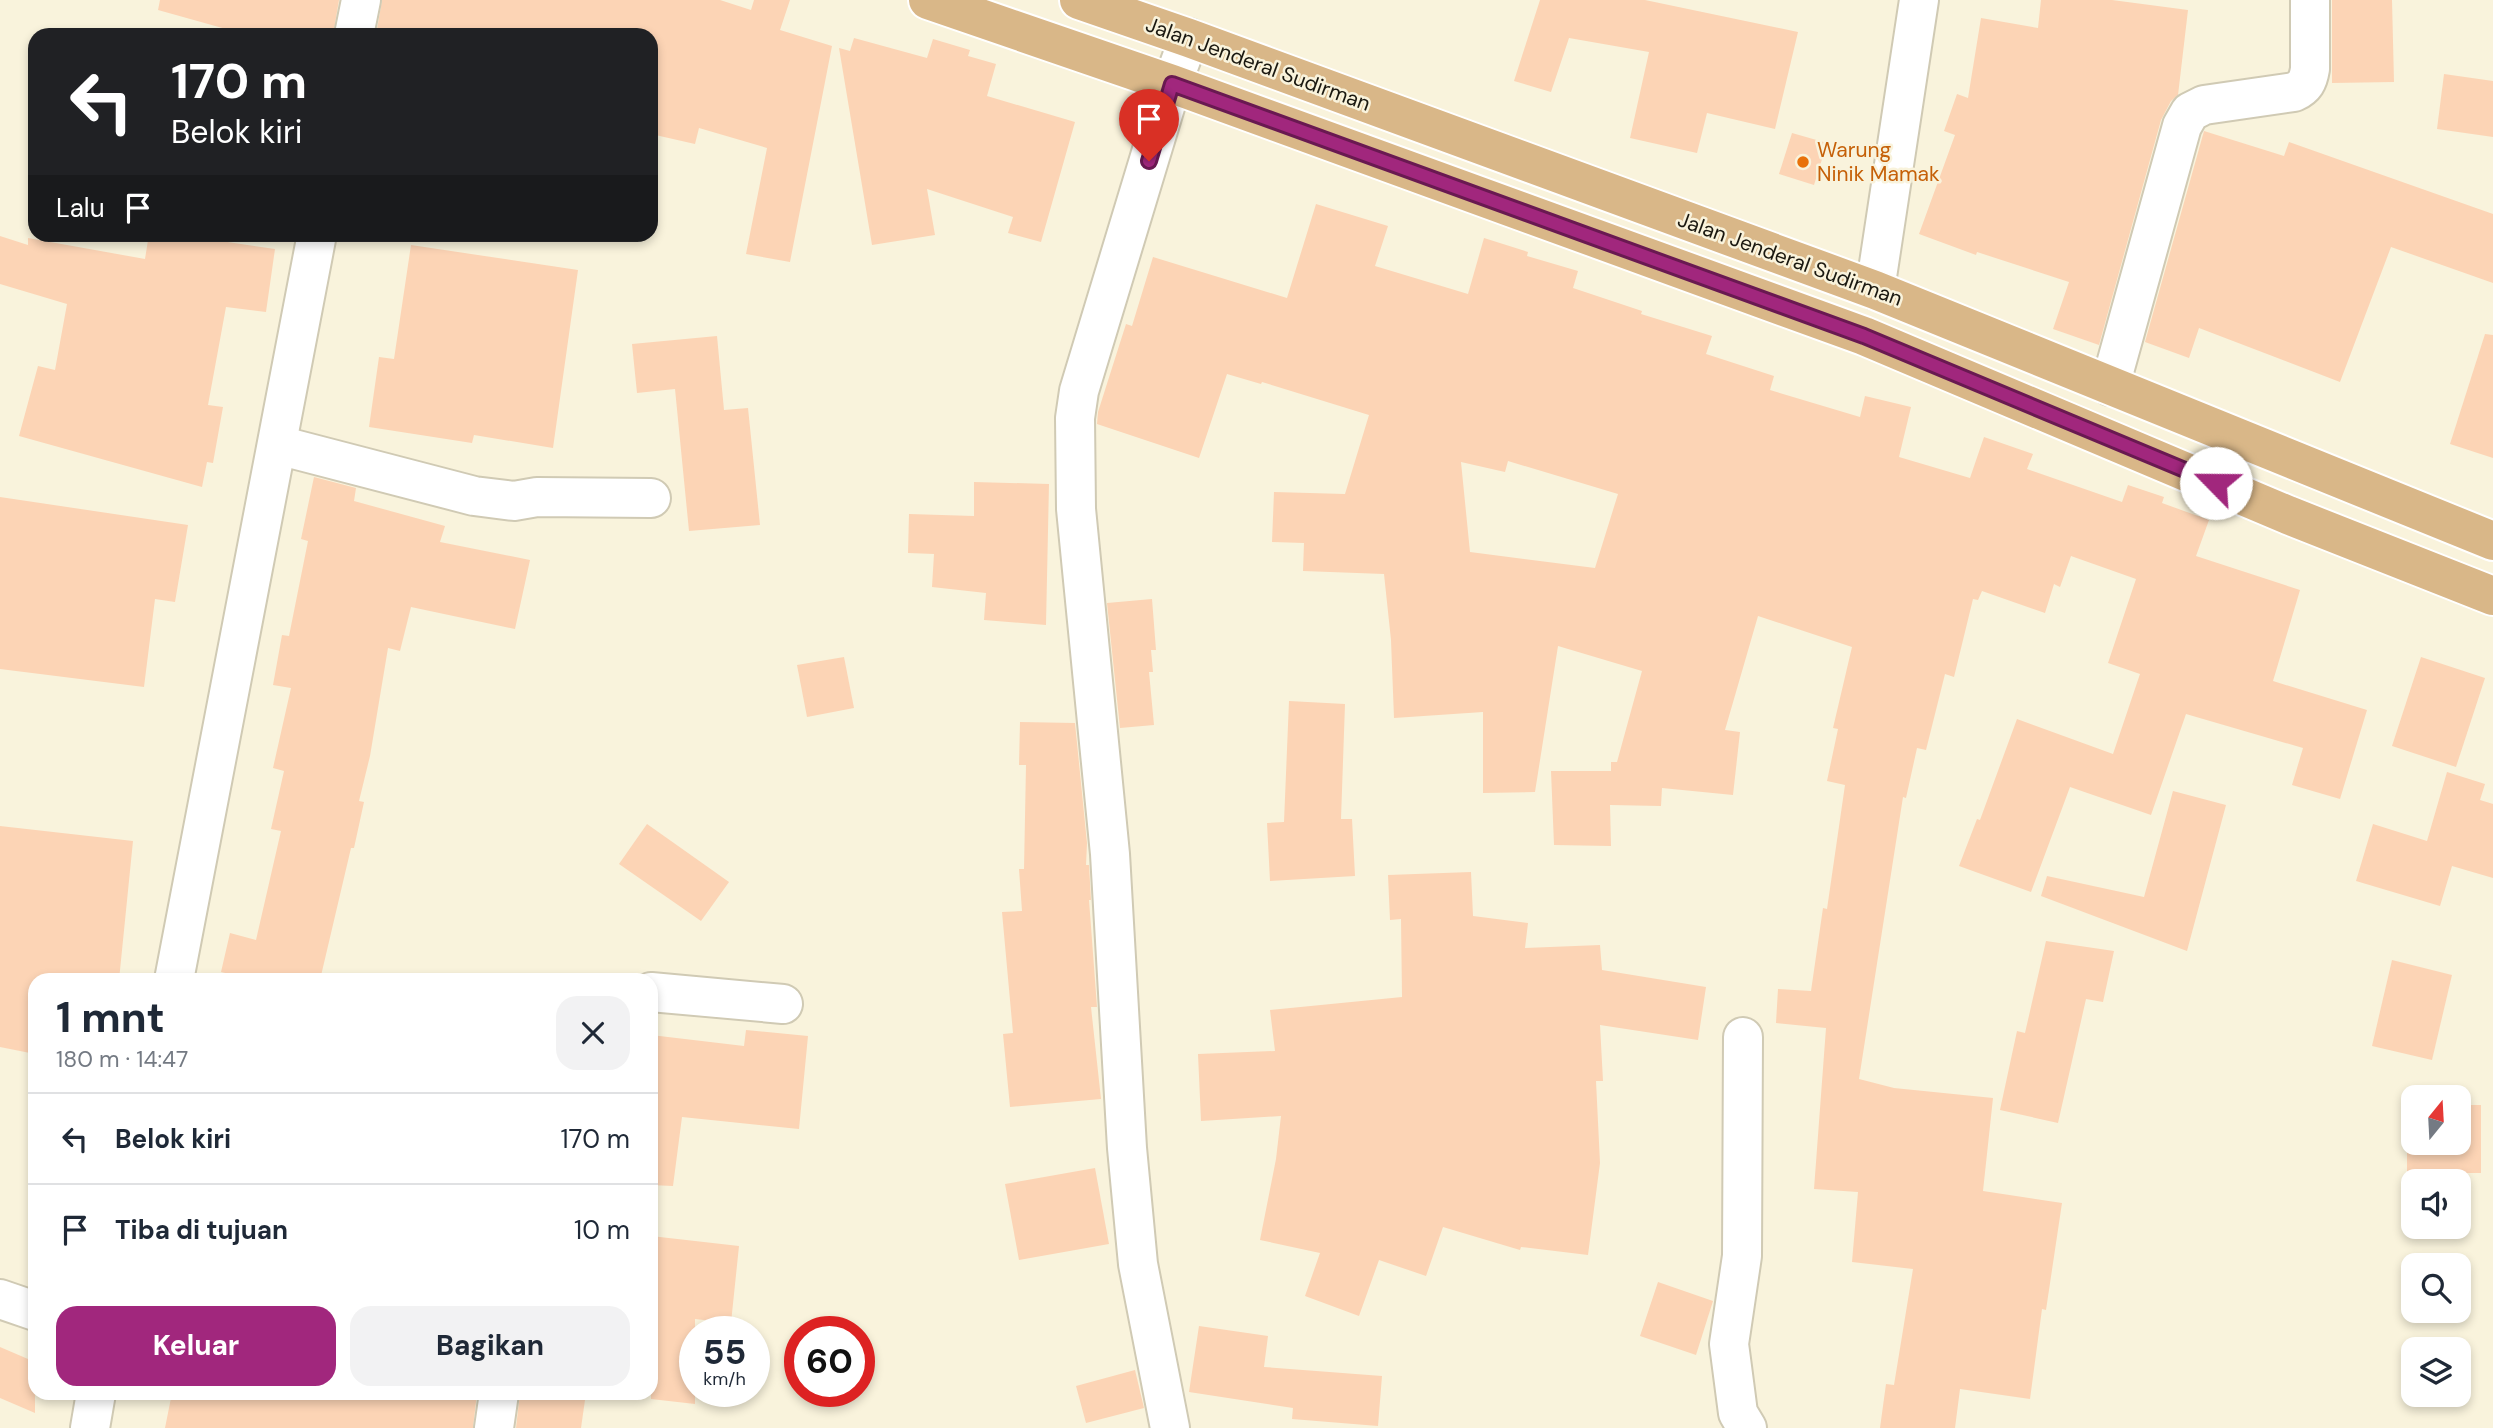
<!DOCTYPE html>
<html lang="id">
<head>
<meta charset="utf-8">
<style>
	:root { --surface:#fff; --page:#f2f2f3; --text:#1f2937; --muted:#747a83; --line:#e0e1e3; --accent:#a1277d }
	body { margin:0; font-family:"DM Sans",sans-serif; background:var(--page); color:var(--text); height:100vh; display:flex; flex-direction:column; font-size:26px; white-space:nowrap }
	* { box-sizing:border-box; margin:0 }
	p { font-size:23px; color:var(--muted) }
	.icon { flex:none; width:38px; height:38px; fill:none; stroke:currentColor; stroke-width:2; stroke-linecap:round; stroke-linejoin:round }
	.map { position:relative; flex:1; overflow:hidden }
	.details { position:absolute; left:28px; top:973px; width:630px; height:427px; display:flex; flex-direction:column; background:var(--surface); border-radius:21px; box-shadow:0 4px 10px #0003 }
	.details>* { flex:none }
	.guide { position:absolute; left:28px; top:28px; width:630px; height:214px; border-radius:21px; box-shadow:0 4px 10px #0003; background:#202124; color:#fff; overflow:hidden }
	.needle { width:46px; rotate:18deg }
	.fabs { position:absolute; left:2401px; top:1085px; display:grid; gap:14px }
	.fabs a { display:grid; place-items:center; width:70px; height:70px; border-radius:14px; background:var(--surface); box-shadow:0 4px 10px #0003; font-size:35px }
	.speed { position:absolute; left:679px; top:1316px; display:flex; gap:14px; font-size:35px; font-weight:700; text-align:center }
	.speed>* { display:grid; place-content:center; width:91px; height:91px; border-radius:50%; background:var(--surface); box-shadow:0 4px 10px #0003; line-height:1 }
	.speed small { font-size:18px; font-weight:400 }
	.speed .limit { border:10px solid #d22; background:#fff; color:#111 }
	.pin { position:absolute; display:grid; place-items:center; width:60px; height:60px; color:#fff; margin:-72px -30px; border-radius:50% 50% 50% 0; rotate:-45deg; box-shadow:0 0 7px #0007 }
	.pin .icon { rotate:45deg }
	.me { position:absolute; width:77px; margin:-38px; rotate:293deg; stroke-linejoin:round; filter:drop-shadow(0 0 5px #0008) }
	.turn { display:flex; align-items:center; gap:24px; height:147px; padding:0 28px; font-size:32px }
	.turn .icon { width:91px; height:91px; stroke-width:2.5 }
	.turn b { display:block; font-size:49px; line-height:60px }
	.then { display:flex; align-items:center; height:66px; padding:0 28px; background:#0003; gap:14px; font-size:26px }
	.round { display:grid; place-items:center; flex:none; width:74px; height:74px; border-radius:21px; background:var(--page) }
	.headline { display:flex; align-items:center; justify-content:space-between; height:119px; padding:0 28px }
	h1 { font-size:42px; font-weight:700; line-height:52px }
	.button { display:flex; gap:14px; margin-top:auto; padding:14px 28px }
	.button a { flex:1; height:80px; border-radius:21px; background:var(--accent); color:#fff; font-size:28px; font-weight:700; line-height:80px; text-align:center }
	.button a+a { background:var(--page); color:var(--text) }
	ul { padding:0; list-style:none }
	li { display:flex; align-items:center; gap:21px; height:91px; padding:0 28px; border-top:2px solid var(--line) }
	li div { flex:1 }
	li b { display:block; font-size:26px }
	li em { font-style:normal }
	.map>svg:first-child { display:block }
	.building { fill:#fcd4b5; fill-rule:evenodd }
	.lines { fill:none; stroke-linecap:round; stroke-linejoin:round }
	.minor-casing { stroke:#d0cab4; stroke-width:42 }
	.tertiary-casing { stroke:#d0cab4; stroke-width:42 }
	.primary-casing { stroke:#fff; stroke-width:42 }
	.minor { stroke:#fff; stroke-width:38 }
	.tertiary { stroke:#fff; stroke-width:38 }
	.primary { stroke:#d9b788; stroke-width:38 }
	.route-casing { stroke:#691951; stroke-width:18 }
	.route { stroke:#a1277d; stroke-width:12 }
	.food-dot { fill:#e8710a; stroke:#f9f3dc; stroke-width:2.5 }
	.labels { text-anchor:middle; dominant-baseline:central; stroke-width:5; stroke-linejoin:round; paint-order:stroke }
	.street-label { font-size:21px; fill:#1a1810; stroke:#f9f3dc }
	.food-label { font-size:21px; fill:#c56008; stroke:#f9f3dc; text-anchor:start }
</style>
</head>
<body>
<div class="map">
<svg width="2493" height="1428" viewBox="0 0 2493 1428">
	<rect width="100%" height="100%" fill="#f9f3dc"/>
	<!-- building -->
	<g class="building">
		<path d="M160,0H339L333,35H225L226,29L158,10Z"/>
		<path d="M382,0H720L751,10L754,0H790L780,30L832,46L790,262L746,254L767,148L699,128L695,144L651,134V35H376Z"/>
		<path d="M1540,0H1645L1798,32L1775,129L1707,113L1697,153L1630,138L1649,52L1569,38L1551,92L1514,81Z"/>
		<path d="M2041,0H2112L2188,10L2178,95L2171,101L2161,120L2099,345L2053,329L2069,282L1977,252L1976,255L1919,234L1955,135L1944,131L1957,94L1968,98L1981,18L2038,28Z"/>
		<path d="M2332,0H2392L2394,82L2332,83Z"/>
		<path d="M854,38L927,58L933,39L970,50L968,56L996,64L987,96L1075,122L1041,242L1008,233L1013,217L927,189L935,235L872,245L839,48L850,51Z"/>
		<path d="M2444,74L2493,81V137L2437,129Z"/>
		<path d="M2204,131L2284,156L2289,142L2493,214V283L2391,247L2340,382L2199,328L2189,358L2145,342Z"/>
		<path d="M1792,133L1827,143L1814,185L1779,174Z"/>
		<path d="M1316,204L1388,226L1375,266L1468,294L1484,238L1528,252L1527,256L1578,271L1573,288L1642,311L1641,314L1712,336L1706,354L1774,376L1770,390L1860,417L1865,396L1911,407L1899,457L1970,478L1984,437L2033,454L2027,469L2122,502L2128,485L2164,497L2162,503L2209,520L2196,556L2300,590L2273,681L2367,710L2340,799L2292,785L2303,748L2186,714L2151,815L2070,787L2031,892L1959,866L1977,819L1980,820L2017,719L2113,754L2140,674L2108,663L2136,579L2071,556L2060,587L2054,584L2045,613L1982,591L1978,600L1973,599L1954,677L1945,674L1926,750L1917,748L1906,798L1903,797L1859,1079L1894,1088L1993,1098L1983,1191L2062,1203L2046,1310L2042,1309L2030,1399L1960,1389L1955,1428H1880L1886,1384L1894,1385L1913,1269L1852,1262L1858,1192L1814,1189L1826,1028L1776,1023L1778,989L1811,991L1823,908L1827,909L1845,785L1827,781L1838,729L1833,728L1852,647L1758,616L1725,730L1740,732L1733,795L1662,788L1661,806L1610,805L1611,846L1554,845L1551,771H1611V762H1617L1642,671L1558,646L1535,792L1483,793V712L1394,718L1391,640L1384,574L1303,571L1304,543L1272,542L1274,492L1345,494L1369,415L1262,382L1261,384L1227,374L1199,458L1097,424L1098,412L1126,324L1132,326L1153,257L1287,298ZM1508,461L1618,494L1595,568L1470,552L1461,462L1505,472Z"/>
		<path d="M149,234H174L275,249L266,312L226,307L208,405L223,407L213,463L207,462L202,487L19,436L38,366L55,370L67,304L0,284V236L28,245V238L145,259Z"/>
		<path d="M411,245L578,270L553,448L474,435L472,443L369,427L379,357L394,359Z"/>
		<path d="M2485,334L2493,335V458L2450,444Z"/>
		<path d="M717,336L724,410L748,408L760,525L689,531L675,389L637,393L632,344Z"/>
		<path d="M314,477L356,488L354,501L445,526L440,542L530,560L515,629L411,607L400,651L388,648L370,756L359,801L364,802L354,848H351L320,980H255L221,972L230,933L256,940L281,831L271,829L284,771L273,768L291,688L273,685L282,635L289,636L308,541L301,539Z"/>
		<path d="M974,482L1049,484L1046,625L984,620L986,593L932,587L934,554L908,553L909,514L974,516Z"/>
		<path d="M0,497L188,525L175,602L155,599L144,687L0,669Z"/>
		<path d="M1152,599L1156,650H1151L1153,672H1149L1154,725L1120,728L1107,603Z"/>
		<path d="M844,657L854,708L807,717L797,665Z"/>
		<path d="M2421,657L2485,678L2456,767L2392,746Z"/>
		<path d="M1289,701L1345,704L1341,819H1352L1355,876L1270,881L1267,823L1284,822Z"/>
		<path d="M1020,722L1075,723L1087,843L1086,865H1089L1091,900H1089L1097,1007H1091L1101,1099L1010,1107L1003,1034L1013,1033L1002,912L1022,911L1019,869H1024L1026,765H1019Z"/>
		<path d="M2447,772L2485,784L2480,800L2493,804V878L2452,866L2440,906L2356,881L2373,824L2427,841Z"/>
		<path d="M2173,791L2226,805L2187,951L2041,896L2047,876L2144,897Z"/>
		<path d="M647,824L729,882L701,921L619,864Z"/>
		<path d="M0,826L133,841L119,980H35V1054L0,1047Z"/>
		<path d="M1471,872L1473,916L1528,923L1525,948L1600,945L1602,970L1706,987L1698,1040L1600,1025L1603,1081H1596L1600,1163L1588,1255L1521,1247L1520,1250L1443,1227L1426,1276L1379,1260L1359,1316L1305,1296L1320,1253L1260,1240L1276,1159L1281,1116L1201,1121L1198,1054L1275,1051L1270,1010L1402,997L1401,919L1390,920L1388,875Z"/>
		<path d="M2046,941L2114,951L2103,1002L2086,999L2058,1123L2000,1110L2017,1031L2025,1033Z"/>
		<path d="M2392,960L2452,975L2432,1060L2372,1046Z"/>
		<path d="M746,1030L808,1036L799,1129L682,1117L673,1186L651,1185V1035L744,1046Z"/>
		<path d="M2407,1105H2413V1143H2459V1105H2481V1173H2407Z"/>
		<path d="M1095,1168L1109,1244L1019,1260L1005,1184Z"/>
		<path d="M651,1236L739,1246L731,1323L695,1319V1404L651,1399Z"/>
		<path d="M1658,1282L1713,1301L1696,1355L1640,1336Z"/>
		<path d="M1199,1326L1268,1336L1264,1367L1382,1376L1378,1426L1292,1419L1293,1408L1189,1392Z"/>
		<path d="M0,1347L35,1362V1413L0,1398Z"/>
		<path d="M1135,1370L1144,1408L1086,1423L1076,1386Z"/>
		<path d="M172,1393H477L473,1428H165Z"/>
		<path d="M520,1393H586L581,1428H516Z"/>
	</g>
	<g class="lines">
		<!-- minor casing -->
		<g class="minor-casing">
			<g id="minor">
				<path d="M1875,290L1919,0"/>
				<path d="M2110,386L2182,126L2190,112L2204,105L2294,92C2305,87 2308,81 2310,69V0"/>
				<path d="M278,445L474,496L514,501L537,497L651,498"/>
				<path d="M651,992L783,1004"/>
				<path d="M1743,1037L1742,1256L1729,1344L1738,1413L1747,1428"/>
				<path d="M0,1299L35,1311"/>
				<path d="M494,1428L499,1393"/>
				<path d="M1170,1428L1138,1264L1127,1148L1110,854L1076,509L1075,418L1079,391L1172,84L1189,38"/>
			</g>
		</g>
		<!-- tertiary casing -->
		<g class="tertiary-casing">
			<g id="tertiary">
				<path d="M354,35L361,0"/>
				<path d="M174,980L317,234"/>
				<path d="M90,1428L96,1393"/>
			</g>
		</g>
		<!-- primary casing -->
		<g class="primary-casing">
			<g id="primary">
				<path d="M928,0L1172,84L1864,336L2288,515L2493,596"/>
				<path d="M1079,0L1189,38L1875,290L2493,541"/>
			</g>
		</g>
		<!-- minor -->
		<use href="#minor" class="minor"/>
		<!-- tertiary -->
		<use href="#tertiary" class="tertiary"/>
		<!-- primary -->
		<use href="#primary" class="primary"/>
	</g>
	<g class="lines">
		<!-- route casing -->
		<g class="route-casing">
			<path id="route" d="M1149,161L1172,84L1864,336L2216,483"/>
		</g>
		<!-- route -->
		<use href="#route" class="route"/>
	</g>
	<!-- markers -->
	<circle class="food-dot" cx="1803" cy="162" r="7"/>
	<g class="labels">
		<!-- street labels -->
		<g class="street-label">
			<text transform="translate(1258 64) rotate(20)">Jalan Jenderal Sudirman</text>
			<text transform="translate(1790 259) rotate(20)">Jalan Jenderal Sudirman</text>
		</g>
		<!-- food labels -->
		<g class="food-label">
			<text x="1817" y="150">Warung<tspan x="1817" dy="24">Ninik Mamak</tspan></text>
		</g>
	</g>
</svg>
<div class="fabs">
<a><svg class="needle" viewBox="-14 -14 28 28"><path d="M0-13l5 13h-10z" fill="#e53935"/><path d="M0 13l5-13h-10z" fill="#747a83"/></svg></a>
<a><svg class="icon" aria-label="sound" viewBox="0 0 24 24"><path d="M4 9h4l5-4v14l-5-4H4zM17 9q2 3 0 6"/></svg></a>
<a><svg class="icon" aria-label="search" viewBox="0 0 24 24"><circle cx="10" cy="10" r="6"/><path d="M15 15l6 6"/></svg></a>
<a><svg class="icon" aria-label="layers" viewBox="0 0 24 24"><path d="M12 4l9 5-9 5-9-5zM3 14l9 5 9-5"/></svg></a>
</div>
<div class="speed"><div>55<small>km/h</small></div><div class="limit">60</div></div>
<div class="pin" style="left:1149px;top:161px;background:#d93025"><svg class="icon" aria-label="arrive" viewBox="0 0 24 24"><path d="M6 21V4h12l-3 4 3 4H6"/></svg></div>
<svg class="me" style="left:2216px;top:483px" viewBox="-20 -20 40 40"><circle r="19" fill="#fff"/><path d="M0-13L10 11 0 6-10 11z" fill="#a1277d"/></svg>
<div class="guide">
<div class="turn"><svg class="icon" aria-label="left" viewBox="0 0 24 24"><path d="M17 20v-9H6M10 6l-5 5 5 5"/></svg><div><b>170 m</b>Belok kiri</div></div>
<div class="then">Lalu<svg class="icon" aria-label="arrive" viewBox="0 0 24 24"><path d="M6 21V4h12l-3 4 3 4H6"/></svg></div>
</div>
<section class="details">
<div class="headline"><div><h1>1 mnt</h1><p>180 m · 14:47</p></div><a class="round"><svg class="icon" aria-label="close" viewBox="0 0 24 24"><path d="M6 6l12 12M18 6L6 18"/></svg></a></div>
<ul>
<li><svg class="icon" aria-label="left" viewBox="0 0 24 24"><path d="M17 20v-9H6M10 6l-5 5 5 5"/></svg><div><b>Belok kiri</b></div><em>170 m</em></li>
<li><svg class="icon" aria-label="arrive" viewBox="0 0 24 24"><path d="M6 21V4h12l-3 4 3 4H6"/></svg><div><b>Tiba di tujuan</b></div><em>10 m</em></li>
</ul>
<div class="button"><a>Keluar</a><a>Bagikan</a></div>
</section>
</div>
</body>
</html>
